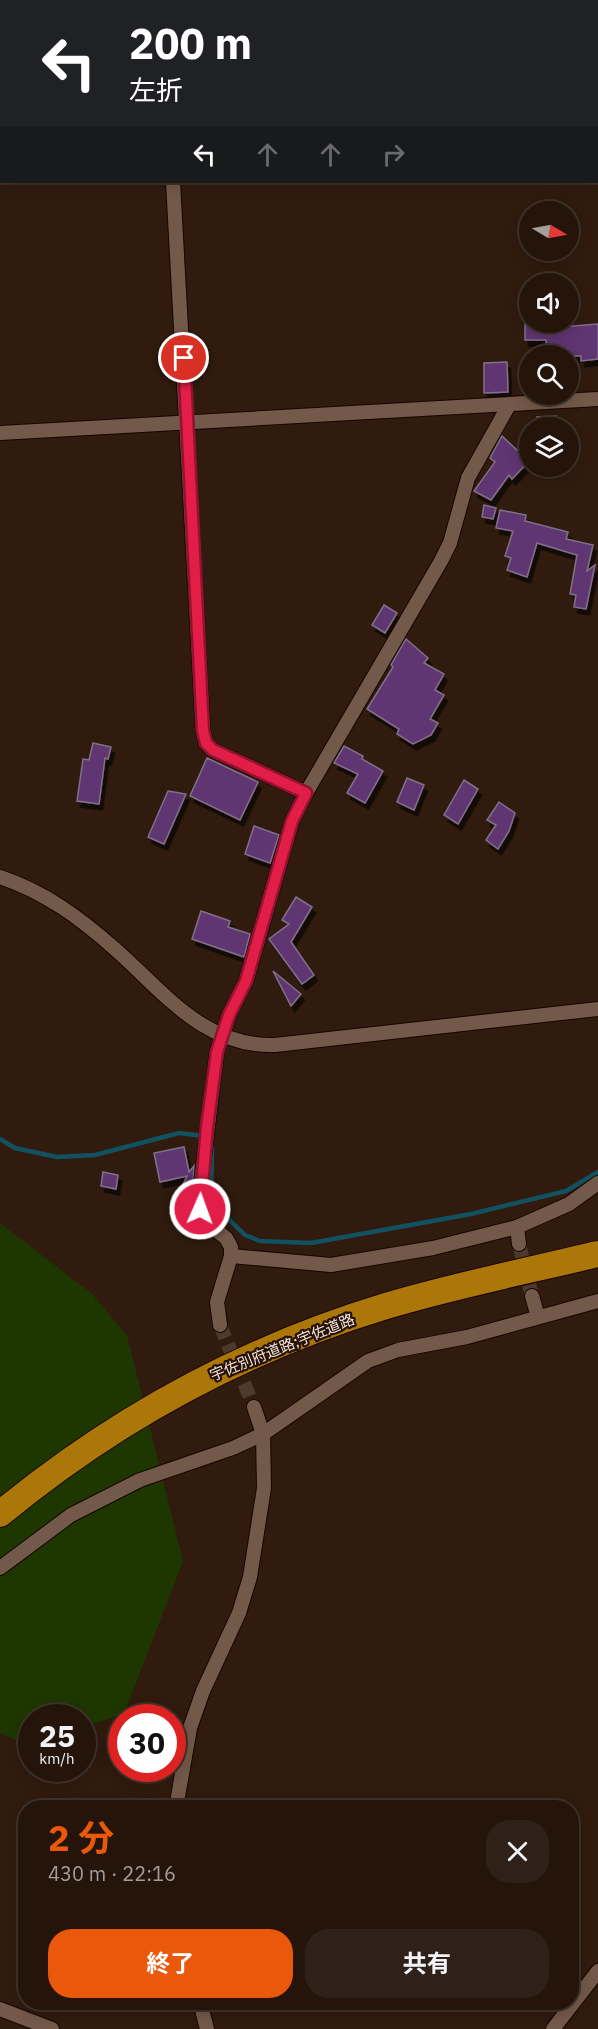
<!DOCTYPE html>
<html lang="ja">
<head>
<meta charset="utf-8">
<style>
	:root { --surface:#24140a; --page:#302118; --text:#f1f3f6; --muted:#a39e9c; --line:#41332b; --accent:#ea580c }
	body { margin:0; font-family:"IBM Plex Sans","Noto Sans JP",sans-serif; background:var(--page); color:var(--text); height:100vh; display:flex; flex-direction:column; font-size:22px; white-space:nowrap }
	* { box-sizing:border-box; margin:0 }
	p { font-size:20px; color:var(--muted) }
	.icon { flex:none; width:33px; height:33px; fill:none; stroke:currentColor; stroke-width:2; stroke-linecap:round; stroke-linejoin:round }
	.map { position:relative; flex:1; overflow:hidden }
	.panel { position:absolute; left:18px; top:1800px; width:561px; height:210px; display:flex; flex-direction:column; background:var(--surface); border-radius:24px; box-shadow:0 3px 15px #0003,0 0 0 2px var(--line) }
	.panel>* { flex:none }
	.banner { position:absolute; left:0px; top:0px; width:598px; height:183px; box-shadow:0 3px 15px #0003,0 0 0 2px var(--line); background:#202124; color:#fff; overflow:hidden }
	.needle { width:39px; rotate:100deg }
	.fabs { position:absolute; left:519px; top:201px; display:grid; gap:12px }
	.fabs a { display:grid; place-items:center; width:60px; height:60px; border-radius:50%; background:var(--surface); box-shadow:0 3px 15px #0003,0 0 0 2px var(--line); font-size:30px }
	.speed { position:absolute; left:18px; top:1704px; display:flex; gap:12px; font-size:30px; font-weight:700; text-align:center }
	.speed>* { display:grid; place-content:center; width:78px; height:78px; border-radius:50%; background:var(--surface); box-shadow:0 3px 15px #0003,0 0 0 2px var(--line); line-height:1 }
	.speed small { font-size:15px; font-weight:400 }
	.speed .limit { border:9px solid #d22; background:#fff; color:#111 }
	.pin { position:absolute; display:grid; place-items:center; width:51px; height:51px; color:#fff; margin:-26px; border:3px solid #fff; border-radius:50%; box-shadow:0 2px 6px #0007 }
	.me { position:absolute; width:66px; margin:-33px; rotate:2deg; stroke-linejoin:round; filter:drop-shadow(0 0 4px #0008) }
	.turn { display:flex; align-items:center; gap:21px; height:126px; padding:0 30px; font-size:27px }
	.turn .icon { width:78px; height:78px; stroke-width:2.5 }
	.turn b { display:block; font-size:42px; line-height:51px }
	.lanes { display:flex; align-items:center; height:57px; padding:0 30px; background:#0003; justify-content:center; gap:30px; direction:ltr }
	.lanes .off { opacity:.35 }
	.round { display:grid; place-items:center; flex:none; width:63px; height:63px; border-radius:24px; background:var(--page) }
	.overview { display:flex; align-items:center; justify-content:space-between; height:102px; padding:0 30px }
	h1 { font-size:36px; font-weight:700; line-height:45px; color:var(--accent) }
	.button { display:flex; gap:12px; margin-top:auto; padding:12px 30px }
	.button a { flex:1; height:69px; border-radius:24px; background:var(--accent); color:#fff; font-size:24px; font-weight:700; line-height:69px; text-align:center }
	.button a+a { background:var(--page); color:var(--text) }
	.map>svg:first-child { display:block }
	.green { fill:#1e3700 }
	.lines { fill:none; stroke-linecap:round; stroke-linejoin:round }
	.stream { stroke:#12515f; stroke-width:4.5 }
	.river { stroke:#12515f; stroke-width:26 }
	.building { fill:#5f3572; stroke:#817089; stroke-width:1.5; filter:url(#shadow) }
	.minor-tunnel { stroke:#4d392d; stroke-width:14; stroke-dasharray:14 7; stroke-linecap:butt }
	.minor-casing { stroke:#170500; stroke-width:16 }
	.motorway-casing { stroke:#170500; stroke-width:28 }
	.minor { stroke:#73594a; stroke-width:14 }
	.motorway { stroke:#ac7709; stroke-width:26 }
	.route-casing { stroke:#92132f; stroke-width:15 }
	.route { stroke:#e11d48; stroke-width:10 }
	.labels { text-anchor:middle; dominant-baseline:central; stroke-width:4.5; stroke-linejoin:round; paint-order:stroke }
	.street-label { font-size:15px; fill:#f3e3db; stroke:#261105 }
</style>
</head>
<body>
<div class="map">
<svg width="598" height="2029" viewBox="0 0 598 2029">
	<defs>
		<filter id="shadow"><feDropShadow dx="3.5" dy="6" stdDeviation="0" flood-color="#0009"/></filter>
	</defs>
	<rect width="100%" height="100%" fill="#301b0e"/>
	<!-- green -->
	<path class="green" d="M0,1223L91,1293L127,1335L183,1561L124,1714L83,1727L82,1718H32L31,1743L27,1745L0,1733Z"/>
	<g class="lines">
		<!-- stream -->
		<g class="stream">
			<path d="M0,1139L15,1148L57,1157L95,1155L179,1133L204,1136"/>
			<path d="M212,1147L211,1202L245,1235L260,1241L311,1243L471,1214L566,1191L598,1172"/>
		</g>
		<!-- river -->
		<g class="river">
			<path d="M137,2L138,0"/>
			<path d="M0,110H2"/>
		</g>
	</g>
	<!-- building -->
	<g class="building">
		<path d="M525,324H562L561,327L598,324V359L581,361V356H547L546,340H525Z"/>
		<path d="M507,362L508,392L484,393V363Z"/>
		<path d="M556,416L557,428H538L537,417Z"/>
		<path d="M502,436L517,450L530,444V460L512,479L509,475L491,500L474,491L495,462L490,458Z"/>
		<path d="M484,505L496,508L493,519L482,517Z"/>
		<path d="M500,510L526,515L525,521L568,532L566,539L593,545L587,571L595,565L586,609L574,607L576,595L570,594L577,555L537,543L527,577L507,570L511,558L505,556L513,531L496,528Z"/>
		<path d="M384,605L397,613L385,633L372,625Z"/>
		<path d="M406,639L428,658L424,663L444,674L435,690L444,695L430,719L438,723L431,735L413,744L397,734L399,729L367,709L393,667L391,665Z"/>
		<path d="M93,743L111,747L108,759L105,758L99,804L77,801L83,759L89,760Z"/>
		<path d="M344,746L363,756L362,759L383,771L365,803L347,793L358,774L334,763Z"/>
		<path d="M207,758L258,782L240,820L190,796Z"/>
		<path d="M407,778L424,785L414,810L397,802Z"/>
		<path d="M464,780L478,789L458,824L444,815Z"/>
		<path d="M168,791L186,794L164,844L148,837Z"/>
		<path d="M499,802L515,813L509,831L498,849L486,840L496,825L487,820Z"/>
		<path d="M254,826L279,835L270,863L245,854Z"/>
		<path d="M296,897L312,907L291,942L314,975L302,984L269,939L289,924L282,920Z"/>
		<path d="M201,911L230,921L228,927L250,934L244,957L192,939Z"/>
		<path d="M273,971L301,994L291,1006Z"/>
		<path d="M184,1147L189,1172L194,1166L192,1197L182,1218L170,1213L187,1176L160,1182L154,1153Z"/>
		<path d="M103,1172L118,1175L116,1189L101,1186Z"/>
	</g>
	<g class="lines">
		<!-- minor-tunnel -->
		<g class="minor-tunnel">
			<path d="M519,1244L532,1296"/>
			<path d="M220,1325L254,1407"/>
		</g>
		<!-- minor casing -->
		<g class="minor-casing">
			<g id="minor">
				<path d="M224,2L227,0"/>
				<path d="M173,182L203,731L206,743L213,750L306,793"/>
				<path d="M0,433L598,399"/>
				<path d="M0,877C45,892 80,918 115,949C164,992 203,1047 275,1045L598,1009"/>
				<path d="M517,1227L519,1244"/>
				<path d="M231,1256L331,1265L433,1248L517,1227L569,1204L598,1183"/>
				<path d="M532,1296L538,1317"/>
				<path d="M220,1325L217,1302L231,1256V1247L226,1238L204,1221L200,1191L217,1051L229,1015L246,981L292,821L306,793L441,561L450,543L468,478L509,405"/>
				<path d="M0,1568L71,1515L140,1480L233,1448L263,1434L368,1361L398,1350L467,1337L598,1301"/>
				<path d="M176,1808L190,1728L203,1691L239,1613L250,1577L264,1488L263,1434L254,1407"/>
				<path d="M200,2002L207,2029"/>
				<path d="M0,2009L52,2029"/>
				<path d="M553,2029L598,1971"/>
			</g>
		</g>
		<!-- motorway casing -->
		<g class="motorway-casing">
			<path id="motorway" d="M0,1514C114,1420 244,1349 386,1306C456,1285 527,1271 598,1254"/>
		</g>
		<!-- minor -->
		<use href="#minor" class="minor"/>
		<!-- motorway -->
		<use href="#motorway" class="motorway"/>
	</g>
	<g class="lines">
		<!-- route casing -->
		<g class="route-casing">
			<path id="route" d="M184,358L203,731L206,743L213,750L306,793L292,821L246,981L229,1015L217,1052L207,1127L200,1209"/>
		</g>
		<!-- route -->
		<use href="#route" class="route"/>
	</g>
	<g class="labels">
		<!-- street labels -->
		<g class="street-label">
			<text transform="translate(282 1347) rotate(-22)">宇佐別府道路;宇佐道路</text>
		</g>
	</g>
</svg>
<div class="fabs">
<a><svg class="needle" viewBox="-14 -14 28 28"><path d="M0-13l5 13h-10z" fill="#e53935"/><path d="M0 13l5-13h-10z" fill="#a39e9c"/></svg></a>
<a><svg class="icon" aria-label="sound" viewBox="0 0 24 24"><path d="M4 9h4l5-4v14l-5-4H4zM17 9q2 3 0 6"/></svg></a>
<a><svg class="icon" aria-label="search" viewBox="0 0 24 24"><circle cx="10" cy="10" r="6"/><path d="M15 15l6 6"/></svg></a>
<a><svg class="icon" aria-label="layers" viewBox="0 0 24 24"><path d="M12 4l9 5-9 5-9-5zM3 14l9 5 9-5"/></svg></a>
</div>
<div class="speed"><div>25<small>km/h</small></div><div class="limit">30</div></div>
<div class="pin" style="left:184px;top:358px;background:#d93025"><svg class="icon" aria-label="arrive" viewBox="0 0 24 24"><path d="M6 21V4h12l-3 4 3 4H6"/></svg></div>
<svg class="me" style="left:200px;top:1209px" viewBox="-20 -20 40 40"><circle r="17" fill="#e11d48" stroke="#fff" stroke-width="3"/><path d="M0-11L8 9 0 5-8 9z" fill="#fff"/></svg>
<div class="banner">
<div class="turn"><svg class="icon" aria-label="left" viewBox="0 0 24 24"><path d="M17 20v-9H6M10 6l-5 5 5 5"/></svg><div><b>200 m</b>左折</div></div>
<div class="lanes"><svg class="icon" aria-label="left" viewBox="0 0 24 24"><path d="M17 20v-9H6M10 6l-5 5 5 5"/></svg><svg class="icon off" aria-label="ahead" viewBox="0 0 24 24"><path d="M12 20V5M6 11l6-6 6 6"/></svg><svg class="icon off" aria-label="ahead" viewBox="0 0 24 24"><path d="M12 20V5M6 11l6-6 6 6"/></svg><svg class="icon off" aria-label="right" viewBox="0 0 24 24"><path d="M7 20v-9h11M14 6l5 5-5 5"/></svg></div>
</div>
<section class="panel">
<div class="overview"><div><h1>2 分</h1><p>430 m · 22:16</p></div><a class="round"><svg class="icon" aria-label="close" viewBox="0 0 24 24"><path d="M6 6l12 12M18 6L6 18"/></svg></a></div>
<div class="button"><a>終了</a><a>共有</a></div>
</section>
</div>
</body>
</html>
